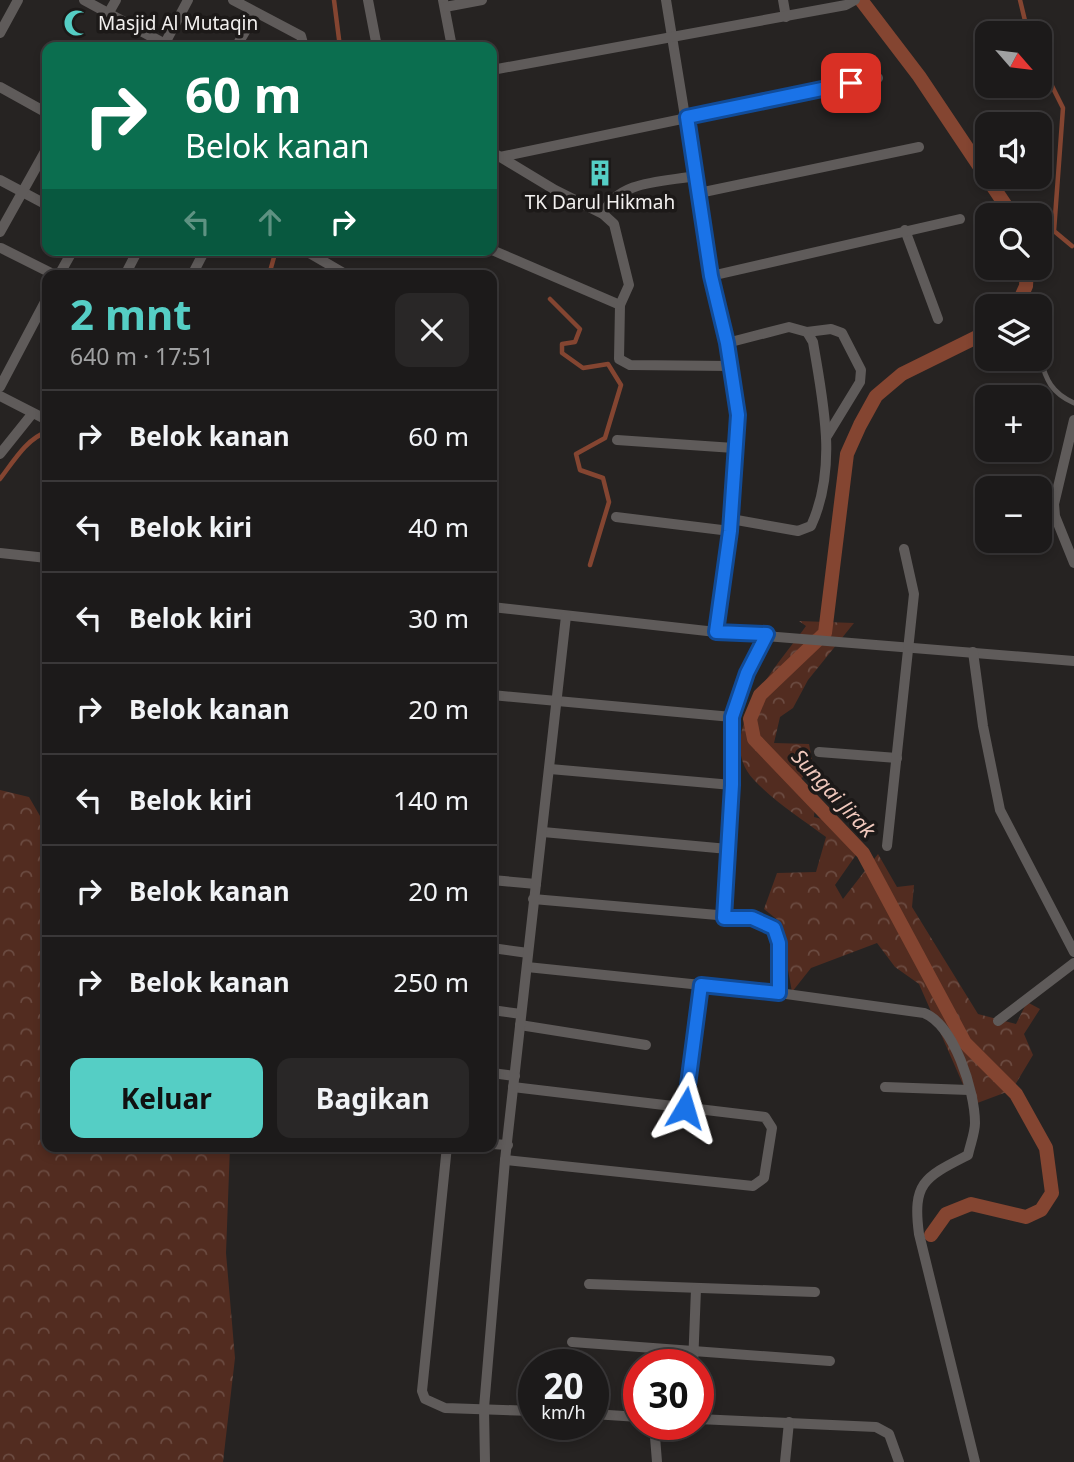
<!DOCTYPE html>
<html lang="id">
<head>
<meta charset="utf-8">
<style>
	:root { --surface:#1c1a1a; --page:#292727; --text:#f1f3f6; --muted:#a0a1a2; --line:#3a3839; --accent:#55cec5 }
	body { margin:0; font-family:"Noto Sans",sans-serif; background:var(--page); color:var(--text); height:100vh; display:flex; flex-direction:column; font-size:26px; white-space:nowrap }
	* { box-sizing:border-box; margin:0 }
	p { font-size:23px; color:var(--muted) }
	.icon { flex:none; width:38px; height:38px; fill:none; stroke:currentColor; stroke-width:2; stroke-linecap:round; stroke-linejoin:round }
	.map { position:relative; flex:1; overflow:hidden }
	.drawer { position:absolute; left:42px; top:270px; width:455px; height:882px; display:flex; flex-direction:column; background:var(--surface); border-radius:14px; box-shadow:0 4px 10px #0003,0 0 0 2px var(--line) }
	.drawer>* { flex:none }
	.hud { position:absolute; left:42px; top:42px; width:455px; height:214px; border-radius:14px; box-shadow:0 4px 10px #0003,0 0 0 2px var(--line); background:#0b6e4f; color:#fff; overflow:hidden }
	.needle { width:46px; rotate:118deg }
	.buttons { position:absolute; left:975px; top:21px; display:grid; gap:14px }
	.buttons a { display:grid; place-items:center; width:77px; height:77px; border-radius:14px; background:var(--surface); box-shadow:0 4px 10px #0003,0 0 0 2px var(--line); font-size:35px }
	.speed { position:absolute; left:518px; top:1349px; display:flex; gap:14px; font-size:35px; font-weight:700; text-align:center }
	.speed>* { display:grid; place-content:center; width:91px; height:91px; border-radius:50%; background:var(--surface); box-shadow:0 4px 10px #0003,0 0 0 2px var(--line); line-height:1 }
	.speed small { font-size:18px; font-weight:400 }
	.speed .limit { border:10px solid #d22; background:#fff; color:#111 }
	.pin { position:absolute; display:grid; place-items:center; width:60px; height:60px; color:#fff; margin:-30px; border-radius:14px; box-shadow:0 4px 10px #0006 }
	.me { position:absolute; width:77px; margin:-38px; rotate:7deg; stroke-linejoin:round; filter:drop-shadow(0 0 5px #0008) }
	.turn { display:flex; align-items:center; gap:24px; height:147px; padding:0 28px; font-size:32px }
	.turn .icon { width:91px; height:91px; stroke-width:2.5 }
	.turn b { display:block; font-size:49px; line-height:60px }
	.lanes { display:flex; align-items:center; height:66px; padding:0 28px; background:#0003; justify-content:center; gap:35px; direction:ltr }
	.lanes .off { opacity:.35 }
	.round { display:grid; place-items:center; flex:none; width:74px; height:74px; border-radius:14px; background:var(--page) }
	.headline { display:flex; align-items:center; justify-content:space-between; height:119px; padding:0 28px }
	h1 { font-size:42px; font-weight:700; line-height:52px; color:var(--accent) }
	.button { display:flex; gap:14px; margin-top:auto; padding:14px 28px }
	.button a { flex:1; height:80px; border-radius:14px; background:var(--accent); color:#111; font-size:28px; font-weight:700; line-height:80px; text-align:center }
	.button a+a { background:var(--page); color:var(--text) }
	ul { padding:0; list-style:none }
	li { display:flex; align-items:center; gap:21px; height:91px; padding:0 28px; border-top:2px solid var(--line) }
	li div { flex:1 }
	li b { display:block; font-size:26px }
	li em { font-style:normal }
	.map>svg:first-child { display:block }
	.forest { fill:url(#forest-crowns) }
	.lines { fill:none; stroke-linecap:round; stroke-linejoin:round }
	.stream { stroke:#844531; stroke-width:4.5 }
	.canal { stroke:#844531; stroke-width:14 }
	.lane { stroke:#5f5b5a; stroke-width:5 }
	.street { stroke:#5f5b5a; stroke-width:10 }
	.route-casing { stroke:#114b97; stroke-width:18 }
	.route { stroke:#1a73e8; stroke-width:12 }
	.labels { text-anchor:middle; dominant-baseline:central; stroke-width:7; stroke-linejoin:round; paint-order:stroke }
	.poi-label { font-size:19px; fill:#f2f0ef; stroke:#1c1918; text-anchor:start }
	.water-label { font-size:21px; font-style:italic; fill:#f1c9bd; stroke:#1c1918 }
</style>
</head>
<body>
<div class="map">
<svg width="1074" height="1462" viewBox="0 0 1074 1462">
	<defs>
		<pattern id="forest-crowns" width="20" height="18" patternUnits="userSpaceOnUse" patternTransform="scale(1.75)"><rect width="20" height="18" fill="#522c20"/><path d="M2 6a3 3 0 1 1 6 0M12 15a3 3 0 1 1 6 0" fill="none" stroke="#6b4b41"/></pattern>
	</defs>
	<rect width="100%" height="100%" fill="#262322"/>
	<!-- forest -->
	<g class="forest">
		<path d="M799,621L854,623L808,680L793,708L780,717L774,743L809,744L813,765L796,785L816,791L814,817L845,825L858,852L835,885L843,899L878,854L897,887L914,885L912,907L978,1014L1016,1024L1027,1002L1040,1009L1024,1034L1033,1055L1012,1090L972,1105L919,984L895,967L877,943L811,968L792,992L779,921L764,909L777,873L816,872L826,837C802,819 775,802 754,780C711,735 779,664 806,626Z"/>
		<path d="M0,790L29,797L47,828V1146H230L226,1253L235,1358L223,1462H0Z"/>
	</g>
	<g class="lines">
		<!-- stream -->
		<g class="stream">
			<path d="M334,0L340,47"/>
			<path d="M1020,0L1028,33"/>
			<path d="M1040,62L1063,108L1054,231L1072,246"/>
			<path d="M269,275L276,250"/>
			<path d="M550,299L580,329L575,342L562,344V353L583,368L608,364L621,385L605,438L576,454L580,470L603,478L609,502L590,565"/>
			<path d="M0,479C13,462 27,438 47,432"/>
		</g>
		<!-- canal -->
		<g class="canal">
			<path d="M861,0L919,76L1012,215"/>
			<path d="M1017,306L1026,286L1027,268"/>
			<path d="M931,1235L946,1214L971,1204L1026,1217L1041,1210L1052,1193L1046,1148L1016,1094L965,1043L863,853L754,739L750,719L760,695L825,633L847,454L860,425L876,396L902,374L987,332"/>
		</g>
		<!-- lane -->
		<path class="lane" d="M1040,357C1046,381 1052,393 1074,403"/>
		<!-- street -->
		<g class="street">
			<path d="M84,0L165,44"/>
			<path d="M233,0L301,36L304,47"/>
			<path d="M368,0L377,47"/>
			<path d="M443,0L452,47"/>
			<path d="M666,0L711,276L727,343L738,416L731,519L716,632"/>
			<path d="M783,0L786,17"/>
			<path d="M445,7L482,0"/>
			<path d="M108,14L116,0"/>
			<path d="M0,33L18,0"/>
			<path d="M163,47L188,0"/>
			<path d="M236,47L256,13"/>
			<path d="M492,70L846,5L855,0"/>
			<path d="M0,87L47,113"/>
			<path d="M492,152L555,190L603,214L614,224L629,285L620,305L619,359L630,365L731,366"/>
			<path d="M500,157L878,78"/>
			<path d="M0,180L47,205"/>
			<path d="M699,193L919,147"/>
			<path d="M603,214C618,180 663,182 696,176"/>
			<path d="M905,230L938,319"/>
			<path d="M0,232L47,148"/>
			<path d="M1,248L55,275"/>
			<path d="M304,250L347,275"/>
			<path d="M492,250L620,305"/>
			<path d="M59,275L73,250"/>
			<path d="M125,275L138,250"/>
			<path d="M192,275L205,250"/>
			<path d="M711,276L960,219"/>
			<path d="M807,332L831,329L842,333L861,370L860,382L827,436"/>
			<path d="M727,343L789,327L807,332L813,342C823,402 838,467 811,526L798,531L731,519"/>
			<path d="M0,387L47,298"/>
			<path d="M0,396L47,420"/>
			<path d="M1074,420L1054,504L1055,516L1074,563"/>
			<path d="M617,440L734,448"/>
			<path d="M0,454L32,414"/>
			<path d="M616,517L730,531"/>
			<path d="M0,553L47,558"/>
			<path d="M492,607L716,632L1074,661"/>
			<path d="M973,652L983,726L1000,810L1074,952"/>
			<path d="M492,695L732,717"/>
			<path d="M819,752L897,758"/>
			<path d="M550,769L732,785"/>
			<path d="M543,832L728,849"/>
			<path d="M887,846L914,594L904,549"/>
			<path d="M492,880L536,884"/>
			<path d="M533,899L752,918C789,929 779,961 779,993"/>
			<path d="M724,917L732,785V717L747,673L767,634"/>
			<path d="M492,948L528,953"/>
			<path d="M527,967L779,993L924,1013C954,1025 975,1091 975,1123C975,1133 970,1145 968,1155C925,1177 912,1182 919,1234L975,1462"/>
			<path d="M492,1010L521,1014"/>
			<path d="M998,1021L1074,963"/>
			<path d="M520,1025L646,1045"/>
			<path d="M492,1073L515,1076"/>
			<path d="M885,1087L969,1090"/>
			<path d="M685,1108L700,985"/>
			<path d="M492,1144L508,1145"/>
			<path d="M447,1146L422,1391L425,1399L445,1408L534,1411"/>
			<path d="M505,1160L753,1186L764,1178L772,1128L765,1117L513,1087"/>
			<path d="M589,1284L815,1292"/>
			<path d="M572,1342L830,1361"/>
			<path d="M693,1365L696,1289"/>
			<path d="M593,1414L639,1417"/>
			<path d="M698,1419L876,1427L889,1434L899,1462"/>
			<path d="M654,1424L657,1462"/>
			<path d="M485,1462L484,1408L505,1160L566,616"/>
			<path d="M785,1462L789,1422"/>
		</g>
	</g>
	<g class="lines">
		<!-- route casing -->
		<g class="route-casing">
			<path id="route" d="M685,1108L701,985L779,993V943L774,928L752,918H724L732,785V717L747,673L767,634L716,632L730,531L738,415L727,343L711,276L687,117L851,83"/>
		</g>
		<!-- route -->
		<use href="#route" class="route"/>
	</g>
	<!-- icons -->
	<defs>
		<g id="mosque-bare" transform="scale(2.1)"><path d="M3.5-4.9A6 6 0 1 0 3.5 4.9A5 5 0 1 1 3.5-4.9Z" fill="#55cec5" stroke="#1c1918" stroke-width="2.5" paint-order="stroke"/></g>
		<g id="building-bare" transform="scale(2.1)"><path d="M-4-6H4V6H1V3H-1V6H-4ZM-2.5-4.3h1.7v1.8h-1.7ZM.8-4.3h1.7v1.8H.8ZM-2.5-1h1.7V.8h-1.7ZM.8-1h1.7V.8H.8Z" fill="#55cec5" stroke="#1c1918" stroke-width="2.5" paint-order="stroke"/></g>
	</defs>
	<g fill-rule="evenodd">
		<use href="#mosque-bare" x="77" y="23"/>
		<use href="#building-bare" x="600" y="173"/>
	</g>
	<g class="labels">
		<!-- poi labels -->
		<g class="poi-label">
			<text x="98" y="23">Masjid Al Mutaqin</text>
			<text x="600" y="202" text-anchor="middle">TK Darul Hikmah</text>
		</g>
		<!-- water labels -->
		<g class="water-label">
			<text transform="translate(834 793) rotate(47)">Sungai Jirak</text>
		</g>
	</g>
</svg>
<div class="buttons">
<a><svg class="needle" viewBox="-14 -14 28 28"><path d="M0-13l5 13h-10z" fill="#e53935"/><path d="M0 13l5-13h-10z" fill="#a0a1a2"/></svg></a>
<a><svg class="icon" aria-label="sound" viewBox="0 0 24 24"><path d="M4 9h4l5-4v14l-5-4H4zM17 9q2 3 0 6"/></svg></a>
<a><svg class="icon" aria-label="search" viewBox="0 0 24 24"><circle cx="10" cy="10" r="6"/><path d="M15 15l6 6"/></svg></a>
<a><svg class="icon" aria-label="layers" viewBox="0 0 24 24"><path d="M12 4l9 5-9 5-9-5zM3 14l9 5 9-5"/></svg></a>
<a>+</a>
<a>−</a>
</div>
<div class="speed"><div>20<small>km/h</small></div><div class="limit">30</div></div>
<div class="pin" style="left:851px;top:83px;background:#d93025"><svg class="icon" aria-label="arrive" viewBox="0 0 24 24"><path d="M6 21V4h12l-3 4 3 4H6"/></svg></div>
<svg class="me" style="left:685px;top:1108px" viewBox="-20 -20 40 40"><path d="M0-17L14 15 0 8-14 15z" fill="#1a73e8" stroke="#fff" stroke-width="4"/></svg>
<div class="hud">
<div class="turn"><svg class="icon" aria-label="right" viewBox="0 0 24 24"><path d="M7 20v-9h11M14 6l5 5-5 5"/></svg><div><b>60 m</b>Belok kanan</div></div>
<div class="lanes"><svg class="icon off" aria-label="left" viewBox="0 0 24 24"><path d="M17 20v-9H6M10 6l-5 5 5 5"/></svg><svg class="icon off" aria-label="ahead" viewBox="0 0 24 24"><path d="M12 20V5M6 11l6-6 6 6"/></svg><svg class="icon" aria-label="right" viewBox="0 0 24 24"><path d="M7 20v-9h11M14 6l5 5-5 5"/></svg></div>
</div>
<section class="drawer">
<div class="headline"><div><h1>2 mnt</h1><p>640 m · 17:51</p></div><a class="round"><svg class="icon" aria-label="close" viewBox="0 0 24 24"><path d="M6 6l12 12M18 6L6 18"/></svg></a></div>
<ul>
<li><svg class="icon" aria-label="right" viewBox="0 0 24 24"><path d="M7 20v-9h11M14 6l5 5-5 5"/></svg><div><b>Belok kanan</b></div><em>60 m</em></li>
<li><svg class="icon" aria-label="left" viewBox="0 0 24 24"><path d="M17 20v-9H6M10 6l-5 5 5 5"/></svg><div><b>Belok kiri</b></div><em>40 m</em></li>
<li><svg class="icon" aria-label="left" viewBox="0 0 24 24"><path d="M17 20v-9H6M10 6l-5 5 5 5"/></svg><div><b>Belok kiri</b></div><em>30 m</em></li>
<li><svg class="icon" aria-label="right" viewBox="0 0 24 24"><path d="M7 20v-9h11M14 6l5 5-5 5"/></svg><div><b>Belok kanan</b></div><em>20 m</em></li>
<li><svg class="icon" aria-label="left" viewBox="0 0 24 24"><path d="M17 20v-9H6M10 6l-5 5 5 5"/></svg><div><b>Belok kiri</b></div><em>140 m</em></li>
<li><svg class="icon" aria-label="right" viewBox="0 0 24 24"><path d="M7 20v-9h11M14 6l5 5-5 5"/></svg><div><b>Belok kanan</b></div><em>20 m</em></li>
<li><svg class="icon" aria-label="right" viewBox="0 0 24 24"><path d="M7 20v-9h11M14 6l5 5-5 5"/></svg><div><b>Belok kanan</b></div><em>250 m</em></li>
</ul>
<div class="button"><a>Keluar</a><a>Bagikan</a></div>
</section>
</div>
</body>
</html>
